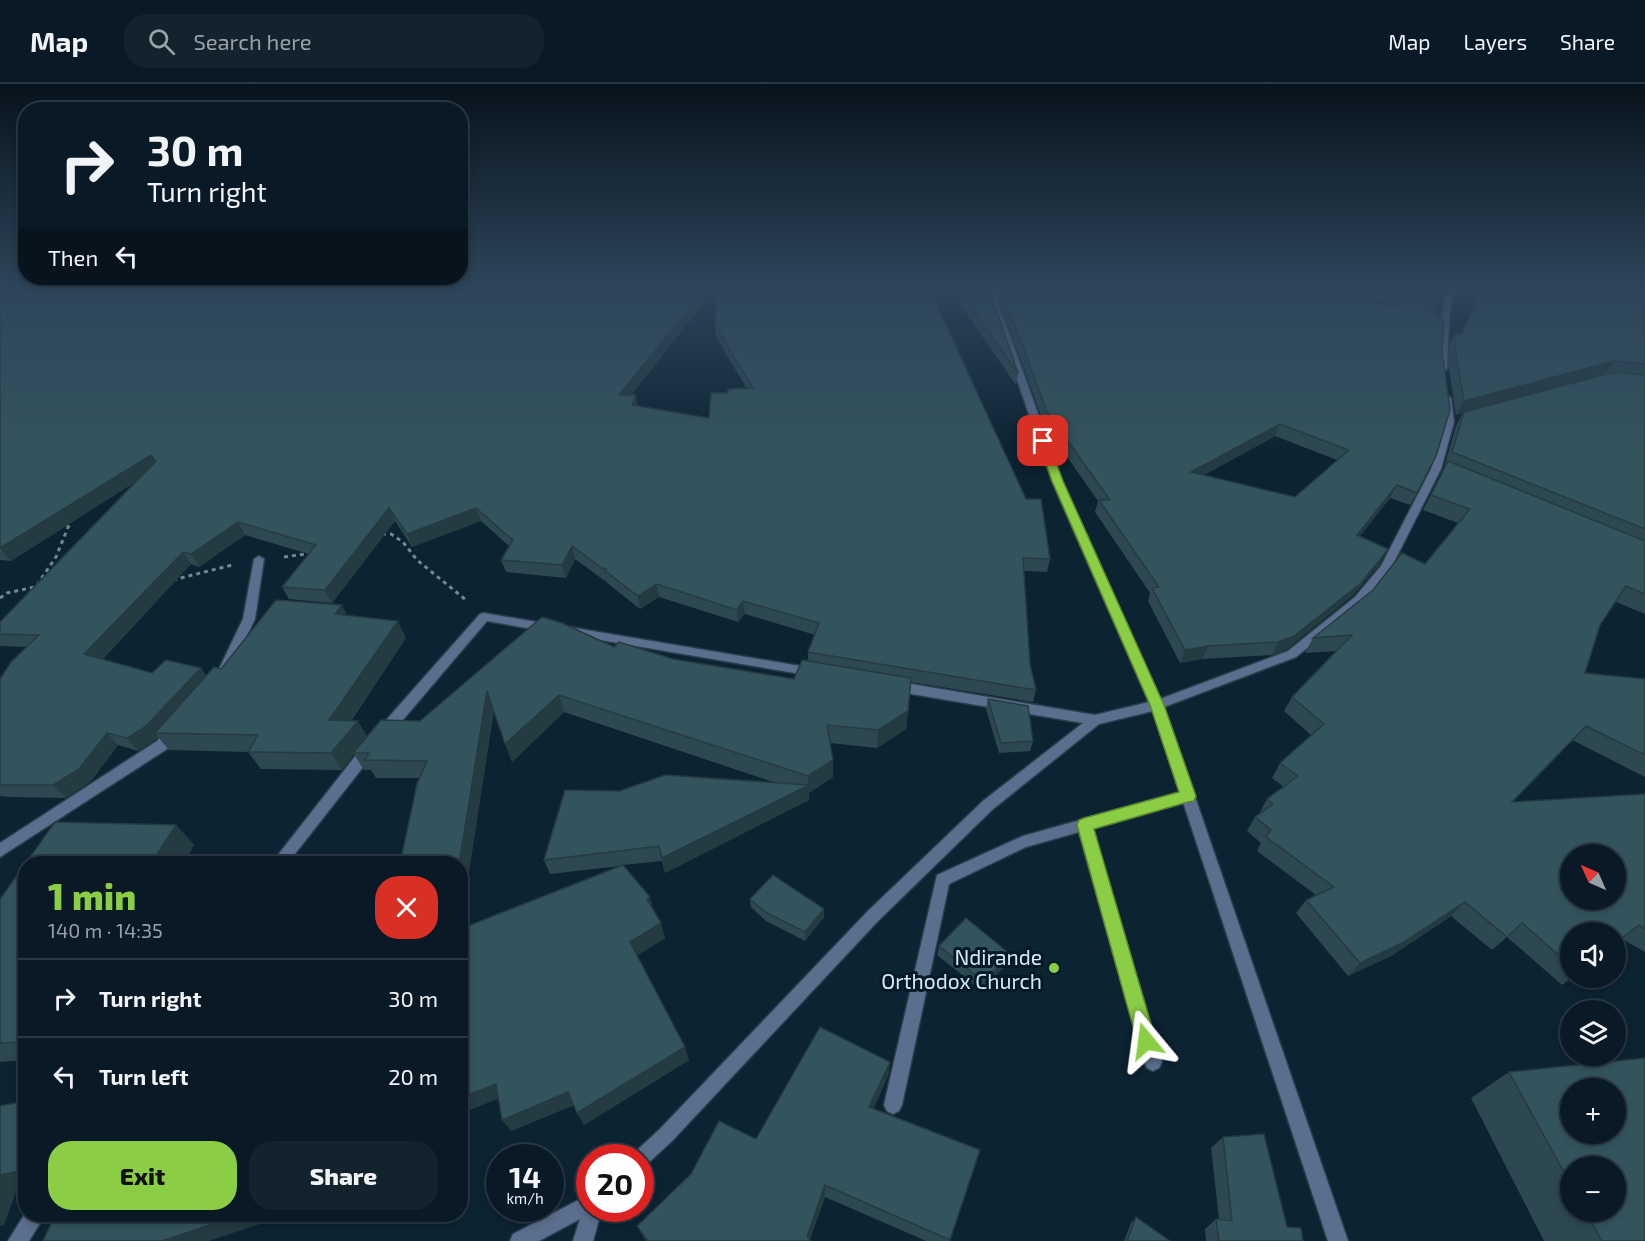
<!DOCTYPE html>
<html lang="en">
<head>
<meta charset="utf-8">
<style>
	:root { --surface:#091a26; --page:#12232e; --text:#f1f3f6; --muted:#99a1a7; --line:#293843; --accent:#8bce46 }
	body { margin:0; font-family:"Exo 2",sans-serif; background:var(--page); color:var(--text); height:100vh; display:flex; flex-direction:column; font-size:22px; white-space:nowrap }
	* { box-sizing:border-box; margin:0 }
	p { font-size:20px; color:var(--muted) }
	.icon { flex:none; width:33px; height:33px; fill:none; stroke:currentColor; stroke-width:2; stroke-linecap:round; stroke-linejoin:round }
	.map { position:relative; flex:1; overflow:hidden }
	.sheet { position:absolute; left:18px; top:772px; width:450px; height:366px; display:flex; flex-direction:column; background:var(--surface); border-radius:24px; box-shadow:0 3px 9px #0003,0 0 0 2px var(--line) }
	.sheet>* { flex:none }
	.top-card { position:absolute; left:18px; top:18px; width:450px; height:183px; border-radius:24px; box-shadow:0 3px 9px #0003,0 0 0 2px var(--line); background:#091a26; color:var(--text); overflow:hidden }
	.needle { width:39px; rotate:315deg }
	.tools { position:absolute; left:1560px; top:760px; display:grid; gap:12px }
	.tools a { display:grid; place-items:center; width:66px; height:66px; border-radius:50%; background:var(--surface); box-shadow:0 3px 9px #0003,0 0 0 2px var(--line); font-size:30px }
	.speed { position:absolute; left:486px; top:1060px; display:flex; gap:12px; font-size:30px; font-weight:700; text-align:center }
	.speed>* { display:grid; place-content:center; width:78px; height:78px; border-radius:50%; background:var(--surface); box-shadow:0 3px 9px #0003,0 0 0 2px var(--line); line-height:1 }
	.speed small { font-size:15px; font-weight:400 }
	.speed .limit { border:9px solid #d22; background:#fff; color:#111 }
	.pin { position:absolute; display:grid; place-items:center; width:51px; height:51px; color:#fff; margin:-26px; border-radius:12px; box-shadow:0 3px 9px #0006 }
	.me { position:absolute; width:66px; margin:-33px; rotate:344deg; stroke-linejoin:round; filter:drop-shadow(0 0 4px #0008) }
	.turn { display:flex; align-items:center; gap:21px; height:126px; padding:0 30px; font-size:27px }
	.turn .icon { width:78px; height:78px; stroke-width:2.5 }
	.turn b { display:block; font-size:42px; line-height:51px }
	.then { display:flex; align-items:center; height:57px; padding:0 30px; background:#0003; gap:12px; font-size:22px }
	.round { display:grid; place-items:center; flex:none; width:63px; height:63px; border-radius:24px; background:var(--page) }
	.overview { display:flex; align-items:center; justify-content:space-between; height:102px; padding:0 30px }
	h1 { font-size:36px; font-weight:800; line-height:45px; color:var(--accent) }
	.action { display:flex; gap:12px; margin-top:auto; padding:12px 30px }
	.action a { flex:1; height:69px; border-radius:24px; background:var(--accent); color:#111; font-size:24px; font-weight:800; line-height:69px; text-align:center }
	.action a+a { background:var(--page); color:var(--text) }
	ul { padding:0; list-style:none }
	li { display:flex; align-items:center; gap:18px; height:78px; padding:0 30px; border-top:2px solid var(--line) }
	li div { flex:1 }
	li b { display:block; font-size:22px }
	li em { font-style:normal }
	header { display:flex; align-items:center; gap:36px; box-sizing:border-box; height:84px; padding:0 30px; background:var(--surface); border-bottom:2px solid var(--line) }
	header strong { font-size:28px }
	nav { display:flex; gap:33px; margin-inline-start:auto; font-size:21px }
	.search { width:420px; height:54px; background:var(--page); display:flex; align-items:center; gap:15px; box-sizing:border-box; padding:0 21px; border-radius:24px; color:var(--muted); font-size:22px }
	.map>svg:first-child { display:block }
	.green { fill:#302a72 }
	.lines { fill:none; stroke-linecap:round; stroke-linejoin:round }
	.service-casing { stroke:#293f4d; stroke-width:3 }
	.minor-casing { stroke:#293f4d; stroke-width:3 }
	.path { stroke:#748794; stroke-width:3; stroke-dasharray:4 4; stroke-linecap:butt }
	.service { fill:#5b6e8d; fill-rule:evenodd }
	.minor { fill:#5b6e8d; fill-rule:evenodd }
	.wall { fill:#2d4850; fill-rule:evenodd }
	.shaded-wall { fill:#243b41 }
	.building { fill:#34545d; stroke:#243b41; stroke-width:1.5; fill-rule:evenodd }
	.route { fill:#8bce46; stroke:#5a862e; stroke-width:1.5 }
	.poi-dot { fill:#8bce46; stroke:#031a28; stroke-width:2 }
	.labels { text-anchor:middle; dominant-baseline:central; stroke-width:6; stroke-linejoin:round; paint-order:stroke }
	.near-poi-label { font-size:21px; fill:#dae8f3; stroke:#031a28; text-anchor:end }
</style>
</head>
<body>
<header>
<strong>Map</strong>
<div class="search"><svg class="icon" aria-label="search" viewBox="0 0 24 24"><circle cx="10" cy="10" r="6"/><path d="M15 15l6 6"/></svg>Search here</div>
<nav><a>Map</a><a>Layers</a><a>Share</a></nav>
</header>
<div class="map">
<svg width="1645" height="1157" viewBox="0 0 1645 1157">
	<rect width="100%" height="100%" fill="#0c2332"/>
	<!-- green -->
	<path class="green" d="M1238,206H1440L1431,233L1372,214Z"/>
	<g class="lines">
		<!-- service casing -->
		<g class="service-casing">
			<path id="service" d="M1188,706L1193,708L1195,712L1193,716L1092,745L1162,978L1159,984L1153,987L1147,984L1144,978L1079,748L1026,763L949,800L902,1021L899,1027L893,1030L887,1027L884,1021L937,791L1023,752Z"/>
		</g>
		<!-- minor casing -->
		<g class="minor-casing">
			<g id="minor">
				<path d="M986,206H994L1062,397L1160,615L1288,567L1355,513L1381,482L1431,385L1446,338L1443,314L1447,311L1451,314L1454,338L1441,385L1391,484L1363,519L1296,573L1164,623L1348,1157H1328L1153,627L1099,640L993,725L878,837L672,1057L646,1081L640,1084V1074H631L634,1069L660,1045L868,827L983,717L1083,639L894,607L890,605L888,602L890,599L894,597L1095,631L1149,618L1052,397Z"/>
				<path d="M1446,206H1454L1449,234L1447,285L1443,287L1439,285L1441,234Z"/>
				<path d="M259,472L264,475L255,535L228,590H220L218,587L243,535L254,475Z"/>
				<path d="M484,529L549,540L555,544L549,548L487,537L390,651H380L379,647L380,643L480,530Z"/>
				<path d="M569,543L812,584L818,588L812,592L565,550L563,547L565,544Z"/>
				<path d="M173,643L178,644L179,648L167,665L0,773V759L157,657L168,644Z"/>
				<path d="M369,660L374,661L376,665L374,669L287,780H271L364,661Z"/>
				<path d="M590,1110V1125H602L593,1157H573L580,1135L539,1157H510L513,1150Z"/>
				<path d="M26,1128V1131H45L29,1157H8Z"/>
			</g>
		</g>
		<!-- path -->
		<g class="path">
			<path d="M382,450H391L403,458L417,476L466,516"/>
			<path d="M284,473L312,469"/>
			<path d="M173,496L232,481"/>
			<path d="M37,501L56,473L71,436"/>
			<path d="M0,514L7,509L39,502"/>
		</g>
		<!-- service -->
		<use href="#service" class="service"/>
		<!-- minor -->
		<use href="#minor" class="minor"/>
	</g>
	<!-- wall -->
	<g class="wall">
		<path d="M0,206H714L631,311L637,322L709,334L728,309L747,305L716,253L715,241L1050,475L1047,488L1024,487L1030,580L1036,606L1033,618L911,598L906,645L877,664L830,659L833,676V693L809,709V716L665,789L662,777L623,781L654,828L665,854L637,871L689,976L584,1041L574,1021L511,1047L621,782L550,790L544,776L620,707L776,699L564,628L512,678L494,626L467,800L460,801V780L420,694H376L371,686H364L354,670L342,686L261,685L248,668L169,666L158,653L156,655L138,667L118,661L91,697L66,714L9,713L0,712V595L27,563L0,562V538L135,398L11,477L0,476ZM395,437L412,463L481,437L509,462L501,476L506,488L566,494L575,475L605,497H606L607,499L640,525L659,513L738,538L745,530L815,551L808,568V576L794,595L673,575L614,563L420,637L367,652L351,637L406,554L347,531L206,592L201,584L152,589L103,575L191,480L199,483L245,451L309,470L282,503L289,515L332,519Z"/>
		<path d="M950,206H989L1018,289L1016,301Z"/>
		<path d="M996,206H1326L1417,409L1410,421L1390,414L1360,452L1379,481L1353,511L1287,565L1272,571L1202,575L1180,579L1148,517L1150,509L1095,428L1098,417L1044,340ZM1275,352L1337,376L1295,413L1204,391Z"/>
		<path d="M1481,206H1645V530L1616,518L1600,541L1585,589L1645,595V693L1572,656L1512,718L1645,710V868L1622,855L1570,849L1571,894L1562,901L1507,853L1492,866L1451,832L1391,872L1348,892L1296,829L1306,816L1316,811L1257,767L1261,759L1247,747L1255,733L1259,730L1267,715L1284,703L1272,694L1280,679L1311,651L1284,627L1292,613L1337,567L1305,569L1313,554L1425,480L1458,439L1423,426L1445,383H1444L1456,342L1463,329L1456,331L1448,278L1449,261L1456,248L1460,251Z"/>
		<path d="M988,615L1033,657L1030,667L999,669L986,625Z"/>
		<path d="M55,738L176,741L194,761L183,780H26V976L0,978V815Z"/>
		<path d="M750,815L824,833L805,857L766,837L751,823Z"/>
		<path d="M939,862L1008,879L981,906L937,871Z"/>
		<path d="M890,978L888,992L873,1025L980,1066L950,1157H926L825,1113L810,1155L811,1157H646L637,1142L691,1090L756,1055Z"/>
		<path d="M1509,988L1645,1157H1544L1471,1014ZM1570,1083L1616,1128H1570Z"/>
		<path d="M1223,1053L1287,1143L1303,1157H1206L1205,1145L1216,1135H1219L1211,1064Z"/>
		<path d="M1136,1133L1170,1157H1124L1131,1139Z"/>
	</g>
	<!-- shaded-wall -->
	<g class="shaded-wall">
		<path d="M704,206H714L621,323L619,311Z"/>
		<path d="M1614,277L1604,291L1456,331L1464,317Z"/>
		<path d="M636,311L637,323L632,321Z"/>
		<path d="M1280,340L1275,352L1187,400L1191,388Z"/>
		<path d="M151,371L159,383L11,477L0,464Z"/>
		<path d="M1397,401L1390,414L1351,463L1357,451Z"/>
		<path d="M389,424L395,437L332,519L325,506Z"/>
		<path d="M476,424L481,437L412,463L407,450Z"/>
		<path d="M238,438L245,451L199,483L191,470Z"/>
		<path d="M572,462L575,475L566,494L562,481Z"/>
		<path d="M183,468L191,480L95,583L84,570Z"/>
		<path d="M1386,468L1379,481L1353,511L1287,565L1272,571L1278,558Z"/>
		<path d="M657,500L659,513L640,525L638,512Z"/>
		<path d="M743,517L745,530L738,538L737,526Z"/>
		<path d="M342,521L351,538L335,530Z"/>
		<path d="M398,537L406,554L339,653L329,636Z"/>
		<path d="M1208,562L1202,575L1180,579L1185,566Z"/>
		<path d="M201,584L210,597L155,649L158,653L156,655L138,667L127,654Z"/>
		<path d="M487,607L494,625L467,800L460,787V780H459Z"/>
		<path d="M559,611L564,628L512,678L505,660Z"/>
		<path d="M908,627L906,645L877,664L878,646Z"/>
		<path d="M358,637L368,654L353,669L354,670L342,686L331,669Z"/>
		<path d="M107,649L118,661L91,697L66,714L53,701Z"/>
		<path d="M833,676V693L809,709V716L665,789L662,774L808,701V692Z"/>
		<path d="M176,741L194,761L183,780H151Z"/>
		<path d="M650,813L654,828L647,815Z"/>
		<path d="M1465,818L1451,832L1391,872L1348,892L1360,879Z"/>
		<path d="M824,825V833L805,857V848Z"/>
		<path d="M661,839L665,854L635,873L630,858Z"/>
		<path d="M1010,870L1008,879L981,906L984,898Z"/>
		<path d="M685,963L689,976L584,1041L577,1029Z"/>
		<path d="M890,978L888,992L868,1037L869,1023Z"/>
		<path d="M496,1000L505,1012L460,1030V1014Z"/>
		<path d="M568,1008L575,1020L511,1047L502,1036Z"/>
		<path d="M26,1082V1103L17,1105L4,1141L0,1142V1091Z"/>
		<path d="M825,1101V1113L809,1157L807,1152Z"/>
		<path d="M240,1131H298L274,1140L269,1137L209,1157H162Z"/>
	</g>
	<!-- building -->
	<g class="building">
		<path d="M0,206H704L619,311H636L632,321L709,334L711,309H728V305L753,304L715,241L717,206H930L1026,415H1041L1050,475L1023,474L1030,580L1036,606L808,568L819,539L743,517L737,526L657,500L638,512L604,486L606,485L602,484L572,462L562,481L501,476L513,456L476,424L407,450L389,424L325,506L282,503L316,461L238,438L191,470L183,468L84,570L152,589L166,576L201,584L145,643L127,654L107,649L79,685L53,701H0V595L11,578L39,551L0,550V538L156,377L151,371L0,464Z"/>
		<path d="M959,206H989L1018,289Z"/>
		<path d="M1002,206H1326L1361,216L1367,215L1380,221L1424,220L1444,238L1442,267L1450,326L1436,372L1417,409L1397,401L1357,451L1388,465L1386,468L1361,499L1294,552L1278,558L1208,562L1185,566L1152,504L1159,503L1099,416H1110L1047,328ZM1280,340L1349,366L1295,413L1191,388Z"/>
		<path d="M1482,206H1645V280L1614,277L1464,317L1455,264L1456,248L1461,252Z"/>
		<path d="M1614,288L1645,291V445L1452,368L1464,328Z"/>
		<path d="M1448,377L1645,457V510L1626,502L1600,541L1585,589L1645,595V671L1586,642L1512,718L1645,710V845L1639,841L1616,859V849H1570V881L1522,839L1507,853L1465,818L1404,858L1360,879L1306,816L1334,803L1266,753L1271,746L1255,733L1273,720L1267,715L1298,692L1280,679L1324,640L1292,613L1352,551L1313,554L1373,506L1402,469L1425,480L1470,425L1431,411ZM1570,771H1616V816H1570Z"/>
		<path d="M276,516L342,521L335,530L398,537L329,636L358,637L331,669L248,668L258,651L155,649L214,583L221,585Z"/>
		<path d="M542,533L562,539L614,563L619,558L673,575L794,595L802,576L911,594L908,627L878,646L827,641L833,676L808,692L559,611L505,660L487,607L459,780H400L417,700L427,677L365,676L369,669H353L381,636L420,637Z"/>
		<path d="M988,615L1028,622L1033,657L1001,659Z"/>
		<path d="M665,691L809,701L662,774L659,762L544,776L565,706L620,707Z"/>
		<path d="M55,738L176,741L151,780H26V958L0,959V815Z"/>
		<path d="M623,781L650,813L647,815L661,839L630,858L685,963L577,1029L568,1008L502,1036L496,1000L460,1014V845Z"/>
		<path d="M773,791L824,825L805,848L765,828L750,815Z"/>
		<path d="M966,834L1010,870L984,898L939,862Z"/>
		<path d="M820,943L890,978L869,1023L980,1066L950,1156L825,1101L807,1152L811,1157H648L637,1142L691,1090L719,1037L756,1055Z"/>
		<path d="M1645,974V1157H1602L1586,1128H1616V1083H1570V1099L1509,988ZM1570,1005H1616V1050H1570Z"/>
		<path d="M26,1017V1082L24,1086L0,1091V1022Z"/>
		<path d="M1264,1050L1287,1143L1301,1144L1303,1157H1219L1216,1135L1232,1137L1223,1053Z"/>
		<path d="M55,1131H240L162,1157H43Z"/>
		<path d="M1136,1133L1170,1157H1127Z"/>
	</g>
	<!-- sky -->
	<linearGradient id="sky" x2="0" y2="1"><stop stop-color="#07131c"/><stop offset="0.56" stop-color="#2e455a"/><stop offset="1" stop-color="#2e455a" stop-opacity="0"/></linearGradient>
	<rect width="1645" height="368" fill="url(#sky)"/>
	<!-- route -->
	<path class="route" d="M1043,354L1048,357L1063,397L1164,621L1196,712L1194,717L1188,718L1094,745L1156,957L1153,964L1146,967L1140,964L1137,957L1077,741L1079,736L1084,734L1179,708L1150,621L1052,397L1038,357Z"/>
	<!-- markers -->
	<circle class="poi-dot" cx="1054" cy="884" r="6"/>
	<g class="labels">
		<!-- near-poi labels -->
		<g class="near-poi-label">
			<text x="1042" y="872">Ndirande<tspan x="1042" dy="24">Orthodox Church</tspan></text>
		</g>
	</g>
</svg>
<div class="tools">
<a><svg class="needle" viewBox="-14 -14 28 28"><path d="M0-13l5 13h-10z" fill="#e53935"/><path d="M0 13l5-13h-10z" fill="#99a1a7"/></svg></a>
<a><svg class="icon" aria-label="sound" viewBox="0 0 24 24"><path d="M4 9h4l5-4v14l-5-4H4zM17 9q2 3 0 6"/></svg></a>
<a><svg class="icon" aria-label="layers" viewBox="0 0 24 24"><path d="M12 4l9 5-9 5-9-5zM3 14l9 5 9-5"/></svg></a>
<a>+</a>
<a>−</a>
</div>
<div class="speed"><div>14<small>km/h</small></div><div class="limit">20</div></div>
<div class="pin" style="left:1043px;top:357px;background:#d93025"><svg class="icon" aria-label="arrive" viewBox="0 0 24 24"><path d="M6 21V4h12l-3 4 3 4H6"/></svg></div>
<svg class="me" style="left:1146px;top:957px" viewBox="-20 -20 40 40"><path d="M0-17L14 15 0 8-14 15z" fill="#8bce46" stroke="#fff" stroke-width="4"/></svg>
<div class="top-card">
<div class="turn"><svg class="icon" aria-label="right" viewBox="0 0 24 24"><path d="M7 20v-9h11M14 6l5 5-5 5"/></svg><div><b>30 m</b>Turn right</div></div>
<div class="then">Then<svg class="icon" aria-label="left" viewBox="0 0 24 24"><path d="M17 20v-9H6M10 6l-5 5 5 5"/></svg></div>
</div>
<section class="sheet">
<div class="overview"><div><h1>1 min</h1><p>140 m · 14:35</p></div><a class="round" style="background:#d93025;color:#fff"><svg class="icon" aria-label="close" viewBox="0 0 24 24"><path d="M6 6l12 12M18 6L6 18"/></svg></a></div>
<ul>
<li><svg class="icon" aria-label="right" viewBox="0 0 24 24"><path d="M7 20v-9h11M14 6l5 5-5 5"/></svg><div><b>Turn right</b></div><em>30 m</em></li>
<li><svg class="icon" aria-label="left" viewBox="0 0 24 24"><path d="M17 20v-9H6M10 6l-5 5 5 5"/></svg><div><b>Turn left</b></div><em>20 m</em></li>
</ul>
<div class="action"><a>Exit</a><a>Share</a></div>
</section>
</div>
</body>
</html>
